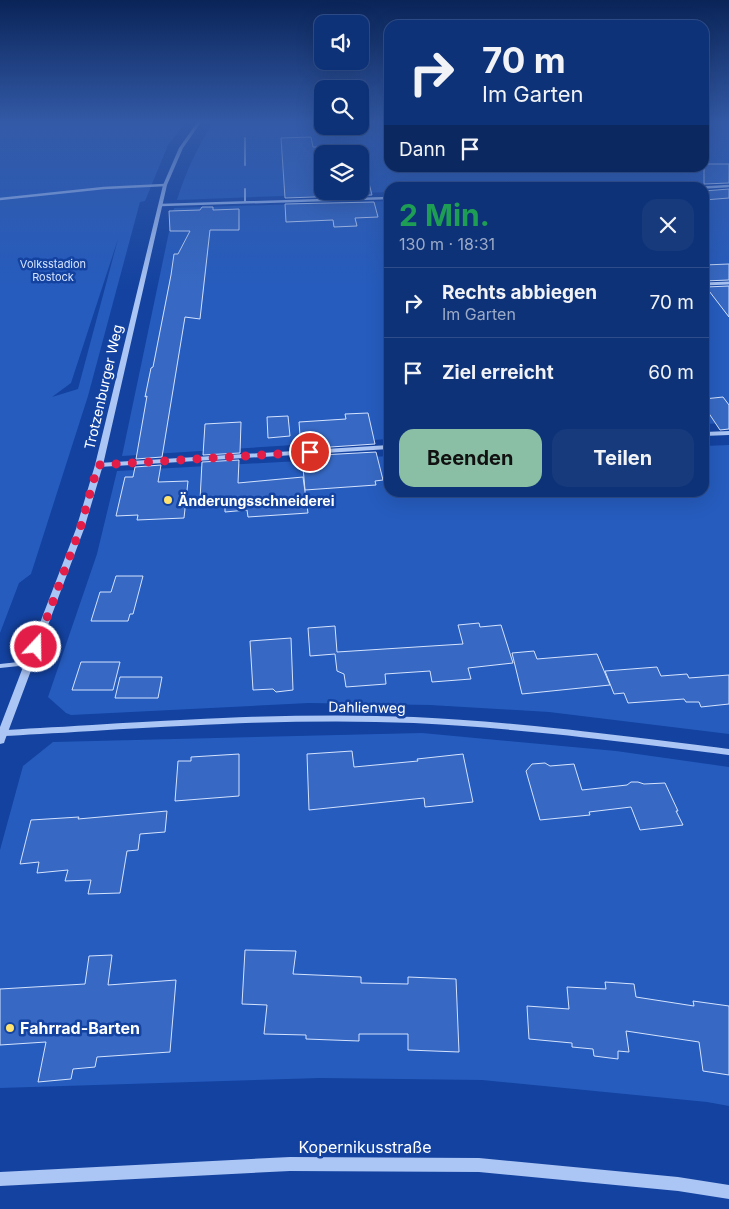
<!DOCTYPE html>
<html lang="de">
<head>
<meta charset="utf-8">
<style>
	:root { --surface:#0e3278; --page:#173a7d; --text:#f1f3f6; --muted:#9baac6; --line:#2e4d8a; --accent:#8abfa5 }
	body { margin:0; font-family:Inter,sans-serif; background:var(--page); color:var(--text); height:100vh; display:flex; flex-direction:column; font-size:19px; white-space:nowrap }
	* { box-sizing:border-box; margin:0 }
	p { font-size:16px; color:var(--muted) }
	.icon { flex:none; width:28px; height:28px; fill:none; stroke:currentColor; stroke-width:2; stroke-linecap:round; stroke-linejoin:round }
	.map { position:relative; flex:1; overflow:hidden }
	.panel { position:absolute; left:384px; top:182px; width:325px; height:315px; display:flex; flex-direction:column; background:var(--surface); border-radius:15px; box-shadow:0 5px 20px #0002,0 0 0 1px var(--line) }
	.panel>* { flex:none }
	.hud { position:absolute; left:384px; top:20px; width:325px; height:152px; border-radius:15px; box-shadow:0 5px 20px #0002,0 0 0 1px var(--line); background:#0e3278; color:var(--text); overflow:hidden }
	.controls { position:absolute; left:314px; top:15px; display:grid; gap:10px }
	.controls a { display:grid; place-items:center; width:55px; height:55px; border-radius:10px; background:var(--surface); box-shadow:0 5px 20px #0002,0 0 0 1px var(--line); font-size:25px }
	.pin { position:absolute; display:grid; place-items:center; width:42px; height:42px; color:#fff; margin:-21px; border:2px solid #fff; border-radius:50%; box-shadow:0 1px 5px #0007 }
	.me { position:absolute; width:55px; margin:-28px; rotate:21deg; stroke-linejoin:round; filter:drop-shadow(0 0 4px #0008) }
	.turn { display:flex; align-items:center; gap:18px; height:105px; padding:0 15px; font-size:22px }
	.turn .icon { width:65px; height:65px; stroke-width:2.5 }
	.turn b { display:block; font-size:35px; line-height:42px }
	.then { display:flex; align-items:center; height:48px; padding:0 15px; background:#0003; gap:10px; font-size:19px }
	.round { display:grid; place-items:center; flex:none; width:52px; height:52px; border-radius:15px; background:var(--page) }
	.head { display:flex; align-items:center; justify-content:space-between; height:85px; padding:0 15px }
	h1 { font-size:30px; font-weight:700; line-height:38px; color:#1e9e55 }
	.cta { display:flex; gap:10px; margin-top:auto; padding:10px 15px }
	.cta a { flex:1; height:58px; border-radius:15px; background:var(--accent); color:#111; font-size:20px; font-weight:700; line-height:58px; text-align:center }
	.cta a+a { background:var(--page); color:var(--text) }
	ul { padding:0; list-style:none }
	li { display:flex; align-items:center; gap:15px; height:70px; padding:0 15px; border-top:1px solid var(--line) }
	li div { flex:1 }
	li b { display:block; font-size:19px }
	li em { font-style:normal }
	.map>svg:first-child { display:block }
	.green { fill:#265cbe; fill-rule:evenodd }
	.building { fill:#3769c4; stroke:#d4e3fe; fill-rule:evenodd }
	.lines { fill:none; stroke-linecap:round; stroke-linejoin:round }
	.service-far1 { stroke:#abc5f4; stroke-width:2 }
	.service { stroke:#abc5f4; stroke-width:4 }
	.minor-far3 { stroke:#abc5f4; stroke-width:2.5 }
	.minor-far2 { stroke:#abc5f4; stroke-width:3 }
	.minor-far1 { stroke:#abc5f4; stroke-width:4 }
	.minor { stroke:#abc5f4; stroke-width:6 }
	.tertiary { fill:#abc5f4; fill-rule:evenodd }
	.route { stroke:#e11d48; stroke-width:9; stroke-dasharray:0 16.2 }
	.poi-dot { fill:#ffe36e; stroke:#1342a0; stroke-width:2 }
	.labels { text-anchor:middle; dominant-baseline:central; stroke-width:5; stroke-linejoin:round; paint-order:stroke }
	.far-park-label { font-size:11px; fill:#d4e3fe; stroke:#1342a0 }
	.street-label { font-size:14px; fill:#fff; stroke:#1342a0 }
	.poi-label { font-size:14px; font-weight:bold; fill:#fff; stroke:#1342a0; text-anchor:start }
	.near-poi-label { font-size:16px; font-weight:bold; fill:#fff; stroke:#1342a0; text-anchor:start }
	.near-street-label { font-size:16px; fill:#fff; stroke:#1342a0 }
</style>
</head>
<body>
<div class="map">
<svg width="729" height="1209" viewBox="0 0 729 1209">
	<rect width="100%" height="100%" fill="#1342a0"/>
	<!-- green -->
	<g class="green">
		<path d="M0,121H187L168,145L145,201L140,202L88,396L31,574L19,583L0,633ZM118,239L78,389L52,397L71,383Z"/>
		<path d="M214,121H322V126H360V121H389V168H704V121H729V182L582,188H389V192L177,200C186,171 198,146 214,121ZM322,154H360V191H322Z"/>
		<path d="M729,190V280L704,281V191Z"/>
		<path d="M389,201V439L122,456L174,208Z"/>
		<path d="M729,285V423L704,424V286Z"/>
		<path d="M729,445V734L549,712L430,705L309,703L71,715L66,713L48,697L97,554L117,471L389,456V492H704V446Z"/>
		<path d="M422,733L616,751L729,767V1106L707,1102L482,1080L320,1078L0,1088V850L23,766L53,742Z"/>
	</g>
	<!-- building -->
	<g class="building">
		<path d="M311,137L313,147L360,148L372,195L285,198L281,138ZM322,154H360V191H322Z"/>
		<path d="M704,164H729V183L704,184Z"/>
		<path d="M729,189V198L704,200V191Z"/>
		<path d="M374,202L378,217L355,218L357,226L334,227L333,220L286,222L285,204Z"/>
		<path d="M202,207H213V210L239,209V230H210L200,319L185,317L162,457L136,459L147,396L145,397L151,368L153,367L171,275L174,254H178L190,231H170L169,211L200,210Z"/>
		<path d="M729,264V280L704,281V265Z"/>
		<path d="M729,286V317L706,287Z"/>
		<path d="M723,397L729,405V429L720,430L704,406V399Z"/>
		<path d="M368,413L375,444L301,449L299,422L346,419L345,414Z"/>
		<path d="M288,416L290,436L268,438L267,417Z"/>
		<path d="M241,422L240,453L203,455L205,424Z"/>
		<path d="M376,452L383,480L375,481L376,485L305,490L302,456Z"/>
		<path d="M239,460L238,483L303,477L308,513L248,517L247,510L225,512V498L200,500L202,462Z"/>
		<path d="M161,465L158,482L188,481L184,518L137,520L138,515L116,516L125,477H133L135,467Z"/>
		<path d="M116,576H143L133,614H130L128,621H91L100,592H111Z"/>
		<path d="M479,623L480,627L501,625L513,663L468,668L471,679L432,682L430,671L385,674L386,684L346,687L344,674L337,671L335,654L310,656L308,628L335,626L337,652L463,644L458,625Z"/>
		<path d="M291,638L293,690L276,692L273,689L253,690L250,641Z"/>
		<path d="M534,651L537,659L597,654L610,685L522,694L512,653Z"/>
		<path d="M81,662H120L113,690H72Z"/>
		<path d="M657,667L661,676L687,674L689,678L729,675V704L701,707L699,702H686L684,699L628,703L624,693L614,694L605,671Z"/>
		<path d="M120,677H162L158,698H115Z"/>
		<path d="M352,751L354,767L418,761L417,759L463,754L473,802L425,807L424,798L309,810L307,754Z"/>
		<path d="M239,754V796L175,801L178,761H191V757Z"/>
		<path d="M545,763L550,766L574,764L582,790L627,785L631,782H638L644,784L665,783L678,811H676L683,825L640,830L631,807L589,812L590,815L540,820L526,771L532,764Z"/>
		<path d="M167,811L165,832L140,834L138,850L127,851L120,893L88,894L91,880L65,881L68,870L37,873L39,862L20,864L31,820L79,817L78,819Z"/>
		<path d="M245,950L296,951L293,974L361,977V983L408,984V977L456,979L459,1052L408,1050V1034H359V1041L306,1039V1035L264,1034L267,1005L242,1004Z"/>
		<path d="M112,955L108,985L176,980L170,1052L97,1057L95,1067L73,1069L71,1079L38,1082L46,1042L0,1045V989L85,984L89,956Z"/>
		<path d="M605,982L634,984L636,997L694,1006L693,1001L729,1006V1075L703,1071L699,1042L626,1031L629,1052L618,1051V1059L594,1056L593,1049L572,1047V1043L529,1039L527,1006L569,1009L567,987L606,989Z"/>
	</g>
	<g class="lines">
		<!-- service-far1 -->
		<g class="service-far1">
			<path d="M245,138V165"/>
			<path d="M245,189V202"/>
		</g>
		<!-- service -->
		<path class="service" d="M0,666L28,663"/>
		<!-- minor-far3 -->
		<g class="minor-far3">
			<path d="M696,188L729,186"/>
			<path d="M0,199L104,188L165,185"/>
			<path d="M161,205L389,198"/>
		</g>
		<!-- minor-far2 -->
		<path class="minor-far2" d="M704,284L729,283"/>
		<!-- minor-far1 -->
		<g class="minor-far1">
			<path d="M704,434L729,433"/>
			<path d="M99,465L389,447"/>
		</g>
		<!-- minor -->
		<path class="minor" d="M3,733C140,726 277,714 414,720C519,725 624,739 729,752"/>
		<!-- tertiary -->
		<g class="tertiary">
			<path d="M198,121H202L183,148L167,185L103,465L84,529L5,740L4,743L0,744V727L76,529L95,465L163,185L179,148Z"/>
			<path d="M290,1157L479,1158L678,1177L729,1185V1199L678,1191L479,1172L290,1171L0,1186V1172Z"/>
		</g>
	</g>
	<!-- sky -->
	<linearGradient id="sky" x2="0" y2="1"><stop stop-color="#0a2458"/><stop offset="0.42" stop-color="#335aa7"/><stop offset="1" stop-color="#335aa7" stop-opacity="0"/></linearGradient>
	<rect width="729" height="290" fill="url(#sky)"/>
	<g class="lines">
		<!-- route -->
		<path class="route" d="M36,647L80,529L98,465L310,452"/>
	</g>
	<!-- markers -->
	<g class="poi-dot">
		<circle cx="168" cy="500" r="5"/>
		<circle cx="10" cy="1028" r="5"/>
	</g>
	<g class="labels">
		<!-- far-park labels -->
		<g class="far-park-label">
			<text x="53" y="264">Volksstadion<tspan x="53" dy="13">Rostock</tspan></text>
		</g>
		<!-- street labels -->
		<g class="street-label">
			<text transform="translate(103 387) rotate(-77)">Trotzenburger Weg</text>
			<text transform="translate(367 707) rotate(1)">Dahlienweg</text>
		</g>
		<!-- poi labels -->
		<g class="poi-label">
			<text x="178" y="500">Änderungsschneiderei</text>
		</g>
		<!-- near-poi labels -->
		<g class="near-poi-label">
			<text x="20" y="1028">Fahrrad-Barten</text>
		</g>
		<!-- near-street labels -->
		<g class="near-street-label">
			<text x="365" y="1147">Kopernikusstraße</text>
		</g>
	</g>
</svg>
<div class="controls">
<a><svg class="icon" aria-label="sound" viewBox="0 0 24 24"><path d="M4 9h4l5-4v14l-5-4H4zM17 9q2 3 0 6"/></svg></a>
<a><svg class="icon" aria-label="search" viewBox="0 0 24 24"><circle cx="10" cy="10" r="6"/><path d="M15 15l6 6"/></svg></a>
<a><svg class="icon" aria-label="layers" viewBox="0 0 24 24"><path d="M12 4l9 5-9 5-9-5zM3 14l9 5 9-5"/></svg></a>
</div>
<div class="pin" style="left:310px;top:452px;background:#d93025"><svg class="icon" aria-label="arrive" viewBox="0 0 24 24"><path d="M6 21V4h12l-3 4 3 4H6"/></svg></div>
<svg class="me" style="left:36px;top:647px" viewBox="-20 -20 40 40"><circle r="17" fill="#e11d48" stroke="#fff" stroke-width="3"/><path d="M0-11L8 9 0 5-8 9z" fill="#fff"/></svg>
<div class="hud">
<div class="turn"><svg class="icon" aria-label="right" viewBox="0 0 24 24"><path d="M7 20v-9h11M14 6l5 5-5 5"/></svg><div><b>70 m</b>Im Garten</div></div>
<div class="then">Dann<svg class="icon" aria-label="arrive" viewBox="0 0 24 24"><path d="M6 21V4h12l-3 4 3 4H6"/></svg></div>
</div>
<section class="panel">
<div class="head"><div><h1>2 Min.</h1><p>130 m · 18:31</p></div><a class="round"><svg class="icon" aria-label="close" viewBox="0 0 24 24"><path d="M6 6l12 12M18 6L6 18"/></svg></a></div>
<ul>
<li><svg class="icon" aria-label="right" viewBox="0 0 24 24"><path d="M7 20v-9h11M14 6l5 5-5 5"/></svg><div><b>Rechts abbiegen</b><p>Im Garten</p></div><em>70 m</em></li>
<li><svg class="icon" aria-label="arrive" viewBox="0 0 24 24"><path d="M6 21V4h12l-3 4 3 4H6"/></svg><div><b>Ziel erreicht</b></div><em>60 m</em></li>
</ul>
<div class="cta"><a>Beenden</a><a>Teilen</a></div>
</section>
</div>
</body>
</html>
